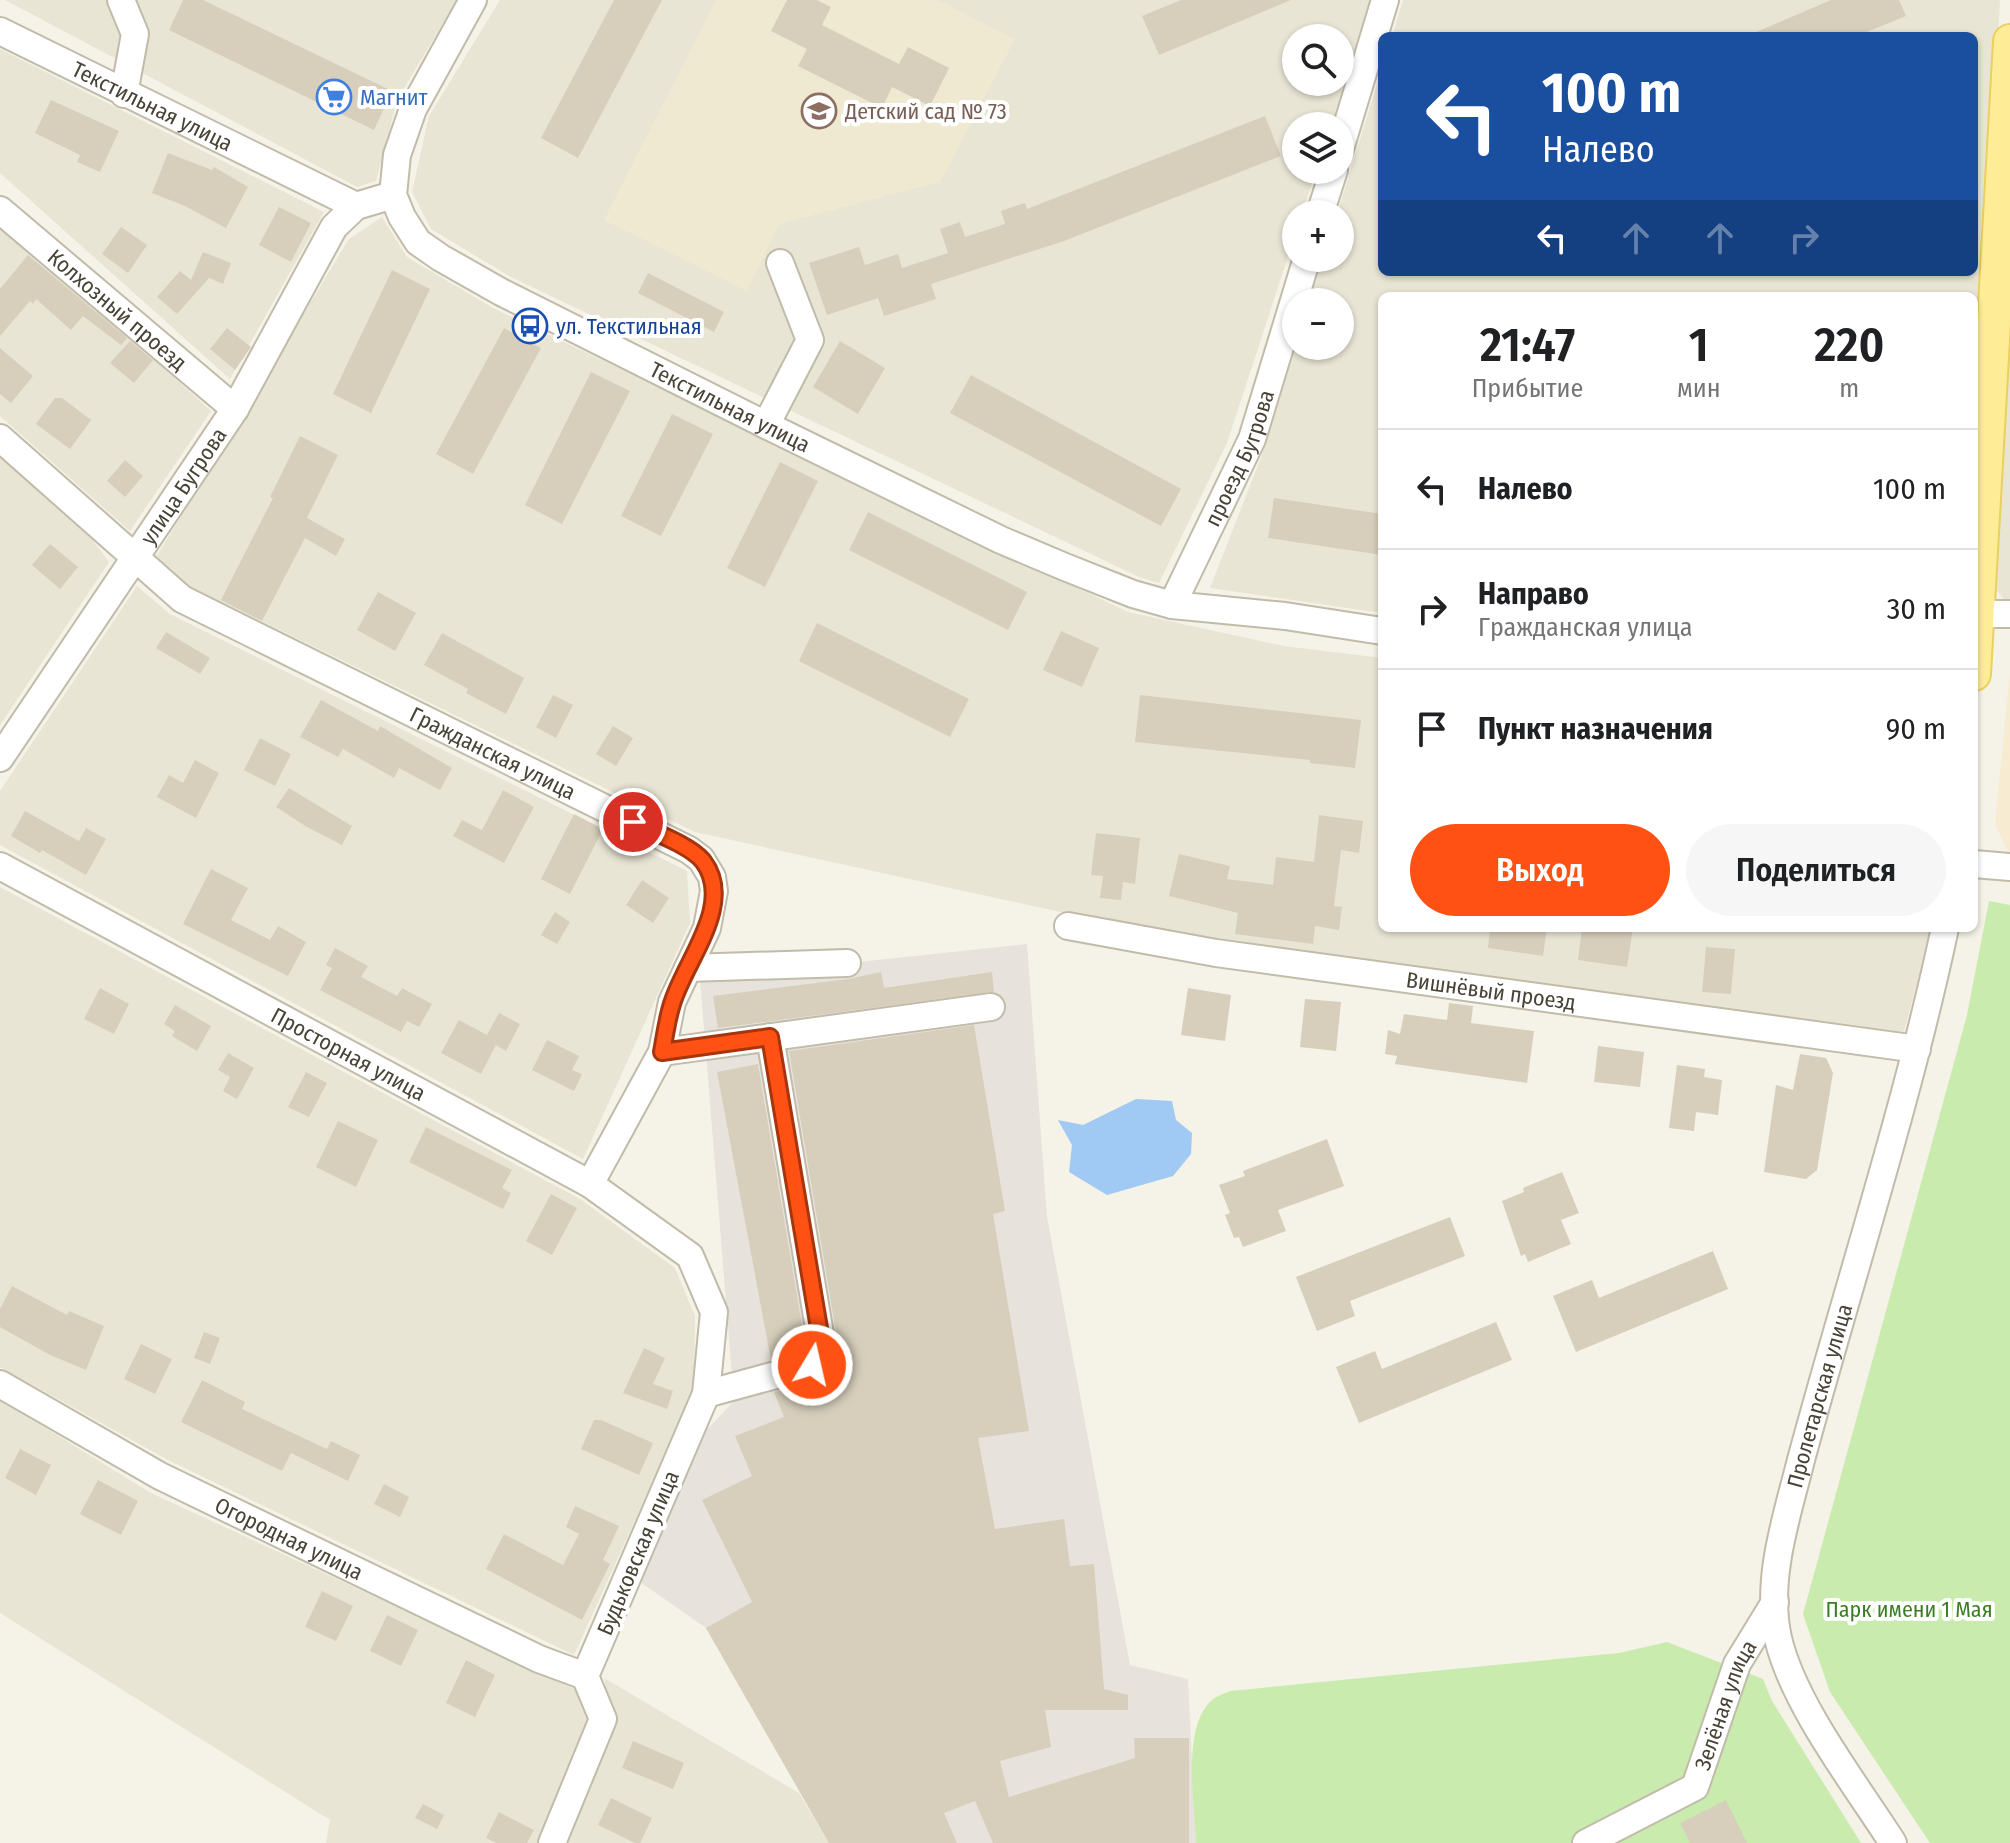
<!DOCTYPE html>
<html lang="ru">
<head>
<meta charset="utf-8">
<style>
	:root { --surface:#fff; --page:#f6f6f6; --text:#202124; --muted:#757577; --line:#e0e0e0; --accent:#ff5114 }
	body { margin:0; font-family:"Fira Sans Condensed",sans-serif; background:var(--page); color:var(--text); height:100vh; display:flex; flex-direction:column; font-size:30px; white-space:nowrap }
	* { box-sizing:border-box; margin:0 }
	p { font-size:26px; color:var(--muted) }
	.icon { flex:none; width:44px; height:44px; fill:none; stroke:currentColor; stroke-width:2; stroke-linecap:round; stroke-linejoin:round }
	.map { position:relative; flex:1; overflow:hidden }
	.panel { position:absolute; left:1378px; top:292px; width:600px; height:640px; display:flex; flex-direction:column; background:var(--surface); border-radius:12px; box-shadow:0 2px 6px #0004 }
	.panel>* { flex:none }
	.hud { position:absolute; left:1378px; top:32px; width:600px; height:244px; border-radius:12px; box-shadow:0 2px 6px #0004; background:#1a4fa0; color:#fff; overflow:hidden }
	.fabs { position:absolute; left:1282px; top:24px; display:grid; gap:16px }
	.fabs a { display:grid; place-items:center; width:72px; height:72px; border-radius:50%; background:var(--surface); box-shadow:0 2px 6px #0004; font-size:40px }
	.pin { position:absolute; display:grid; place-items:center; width:68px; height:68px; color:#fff; margin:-34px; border:4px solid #fff; border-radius:50%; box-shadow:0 2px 8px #0007 }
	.me { position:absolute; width:88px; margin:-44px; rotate:9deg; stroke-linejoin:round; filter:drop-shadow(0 0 6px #0008) }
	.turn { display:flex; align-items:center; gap:28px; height:168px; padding:0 32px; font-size:36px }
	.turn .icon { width:104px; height:104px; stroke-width:2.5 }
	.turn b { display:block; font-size:56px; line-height:68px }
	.lanes { display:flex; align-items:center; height:76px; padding:0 32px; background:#0003; justify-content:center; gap:40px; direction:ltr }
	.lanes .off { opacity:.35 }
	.eta { display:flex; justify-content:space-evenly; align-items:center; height:136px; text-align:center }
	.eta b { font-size:48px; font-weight:600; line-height:56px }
	.cta { display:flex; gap:16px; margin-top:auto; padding:16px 32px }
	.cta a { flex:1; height:92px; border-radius:48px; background:var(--accent); color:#fff; font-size:32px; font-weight:600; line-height:92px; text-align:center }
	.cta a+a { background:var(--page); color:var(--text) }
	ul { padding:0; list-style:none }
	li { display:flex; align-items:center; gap:24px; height:120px; padding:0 32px; border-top:2px solid var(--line) }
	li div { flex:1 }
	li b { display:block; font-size:30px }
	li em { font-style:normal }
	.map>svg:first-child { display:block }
	.residential { fill:#e9e5d5; fill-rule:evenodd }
	.commercial { fill:#f7ecd2 }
	.industrial { fill:#e7e3dc }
	.education { fill:#eee9d0 }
	.green { fill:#c9ebae }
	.water { fill:#a0c9f4 }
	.building { fill:#d7cfbc }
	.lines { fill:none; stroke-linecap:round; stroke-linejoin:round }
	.minor-casing { stroke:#c1bba9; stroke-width:30 }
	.major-casing { stroke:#ead05f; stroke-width:36 }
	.minor { stroke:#fff; stroke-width:26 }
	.major { stroke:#ffec96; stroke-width:32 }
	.route-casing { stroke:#a6350d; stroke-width:20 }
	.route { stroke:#ff5114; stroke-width:14 }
	.labels { text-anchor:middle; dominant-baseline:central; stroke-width:8; stroke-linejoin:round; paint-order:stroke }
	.shop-label { font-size:22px; fill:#366cbe; stroke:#fff; text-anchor:start }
	.street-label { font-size:22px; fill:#484336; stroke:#fff }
	.education-label { font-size:22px; fill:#785e54; stroke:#fff; text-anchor:start }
	.transit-label { font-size:22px; fill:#164399; stroke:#fff; text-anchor:start }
	.park-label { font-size:22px; fill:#3d7e25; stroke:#fff }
</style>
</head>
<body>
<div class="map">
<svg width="2010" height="1843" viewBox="0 0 2010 1843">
	<rect width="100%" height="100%" fill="#f5f2e7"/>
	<!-- residential -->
	<g class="residential">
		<path d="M5,0H457L397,100L376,181L357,187Z"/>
		<path d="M500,0H1372L1331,126H1296V170H1316L1302,214H1296V232L1227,443L1159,583L1139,577L509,276L431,229L412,192L429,116ZM1296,38H1340V82H1296Z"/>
		<path d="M1403,0H2000L1974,458V296H1382V613L1210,588L1262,455L1296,345L1340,346V302H1309L1323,258H1340V214H1337L1382,68V272H1974V36H1392Z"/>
		<path d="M0,49L324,212L230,379L0,173Z"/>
		<path d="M382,217L407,257L493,308L1128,612L1284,646L1382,658V928H1932L1904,1031L1889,1037L1175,937L695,832L150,567L349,239Z"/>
		<path d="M0,218L211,411L130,531L0,416Z"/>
		<path d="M2010,236V600H2005L1991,584Z"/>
		<path d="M0,444L59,495L109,562L0,725Z"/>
		<path d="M137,586L170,614L687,871L690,923L583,1159L0,845V791Z"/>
		<path d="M0,887L580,1199L675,1268L695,1316L694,1390L574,1655L168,1460L0,1367Z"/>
		<path d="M0,1400L151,1493L579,1691L591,1724L541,1843H326L330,1820L0,1613Z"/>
		<path d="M604,1678L799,1793L829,1843H564L614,1721Z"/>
	</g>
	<!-- commercial -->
	<path class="commercial" d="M2010,670V856L1995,824Z"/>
	<!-- industrial -->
	<path class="industrial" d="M1027,944L1047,1217L1130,1665L1188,1679L1196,1843H829L706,1628L633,1577L688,1450L734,1401L700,979Z"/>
	<!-- education -->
	<path class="education" d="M716,0H938L1015,39L940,182L779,224L747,291L604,220Z"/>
	<!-- green -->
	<g class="green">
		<path d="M1989,901L2010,905V1843H1930L1830,1692L1803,1614L1967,1015Z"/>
		<path d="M1667,1642L1763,1679L1772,1701L1861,1843H1196C1195,1805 1182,1732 1209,1703C1214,1697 1223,1694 1230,1691L1619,1653Z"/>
	</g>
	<!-- water -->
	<path class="water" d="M1136,1099L1172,1101L1176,1120L1192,1133L1191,1154L1173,1176L1107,1195L1069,1172L1072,1145L1058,1120L1083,1125Z"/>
	<!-- building -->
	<g class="building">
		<path d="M183,0H203L392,91L374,130L169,30Z"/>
		<path d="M614,0H662L578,158L541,138Z"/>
		<path d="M787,0H817L831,7L822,25L899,64L908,47L949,68L930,106L892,87L882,108L798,66L807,49L771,31Z"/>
		<path d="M1181,0H1291L1159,55L1142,16Z"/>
		<path d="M1831,0H1899L1906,16L1857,36H1747Z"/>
		<path d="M51,100L119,131L100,172L77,162L80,155L35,133Z"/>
		<path d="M1265,116L1281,156L1064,241L931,284L936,299L884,316L878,298L827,315L809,263L859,247L865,265L898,254L902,268L948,253L940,229L960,222L965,237L1005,224L1001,211L1025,203L1027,209Z"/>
		<path d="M168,153L212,170L214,167L248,187L226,228L185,206L152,193Z"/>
		<path d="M279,207L311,223L291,262L259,245Z"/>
		<path d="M121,227L147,245L128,273L102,254Z"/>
		<path d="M203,252L231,263L223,284L209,278L177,314L157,297L180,271L191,280Z"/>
		<path d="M28,255L127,338L121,345L83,316L71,330L36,299L33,304L30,301L0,336V289Z"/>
		<path d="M392,270L430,289L371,413L333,394Z"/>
		<path d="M648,273L724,312L714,332L638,293Z"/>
		<path d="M227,328L251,347L235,370L210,349Z"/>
		<path d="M504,328L541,348L473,474L436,454Z"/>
		<path d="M130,341L153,360L134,383L110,363Z"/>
		<path d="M840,341L885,368L858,414L813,387Z"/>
		<path d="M0,348L33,376L11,403L0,394Z"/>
		<path d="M591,372L630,391L562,524L525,505Z"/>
		<path d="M971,375L1181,489L1161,526L950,413Z"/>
		<path d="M55,398H62L91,420L70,449L36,424Z"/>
		<path d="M672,414L713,434L661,536L621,516Z"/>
		<path d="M300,436L338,455L307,518L345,539L336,556L305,538L262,621L221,600L273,498L270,497Z"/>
		<path d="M125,460L143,476L125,497L107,481Z"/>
		<path d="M780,462L818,481L765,587L727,568Z"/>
		<path d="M1274,498L1382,514V555L1268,538Z"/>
		<path d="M868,512L1027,592L1008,630L849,550Z"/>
		<path d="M50,544L78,567L60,589L32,565Z"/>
		<path d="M378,592L416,613L395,651L357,630Z"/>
		<path d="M817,623L969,699L950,737L799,661Z"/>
		<path d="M1061,631L1099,648L1082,687L1043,670Z"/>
		<path d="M166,632L210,658L200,674L156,648Z"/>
		<path d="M442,633L524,678L506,714L466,693L468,689L424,665Z"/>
		<path d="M553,695L573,705L556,738L536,727Z"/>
		<path d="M1140,695L1361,720L1355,768L1310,763V760L1135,742Z"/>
		<path d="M321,700L378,731L380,726L452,768L440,790L399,768L394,778L343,749L338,757L300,737Z"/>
		<path d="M613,726L633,738L616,766L596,754Z"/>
		<path d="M260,738L291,754L275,786L244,770Z"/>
		<path d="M195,760L219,773L196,818L157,797L169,775L183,783Z"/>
		<path d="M289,788L352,826L342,845L307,827L276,807Z"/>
		<path d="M503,790L534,807L504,863L453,836L462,820L482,830Z"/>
		<path d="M25,811L79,841L86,828L106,839L86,875L42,850L40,853L11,836Z"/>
		<path d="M574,814L603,829L570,894L541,879Z"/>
		<path d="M1319,815L1363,821L1359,853L1341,850L1334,906L1342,907L1339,930L1315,926L1313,944L1235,934L1238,913L1169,896L1179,854L1230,866L1227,879L1273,885L1276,857L1314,862Z"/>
		<path d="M1096,833L1140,838L1135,884L1123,882L1121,900L1100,898L1103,876L1091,875Z"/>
		<path d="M211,869L248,888L231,920L270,940L278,926L306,942L288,976L183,924Z"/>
		<path d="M642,880L669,898L653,923L626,905Z"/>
		<path d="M555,912L570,922L557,944L541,935Z"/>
		<path d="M1490,928H1547L1543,956L1488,948Z"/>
		<path d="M1582,928H1633L1627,967L1578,960Z"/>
		<path d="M1706,947L1735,949L1731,994L1702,992Z"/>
		<path d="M335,948L368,966L361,977L397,996L402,988L432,1004L419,1027L407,1021L401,1032L320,990L332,968L326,965Z"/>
		<path d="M881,972L884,988L992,972L994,992L718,1028L713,996L848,979Z"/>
		<path d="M100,988L129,1004L114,1034L84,1019Z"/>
		<path d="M1188,988L1231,995L1225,1041L1181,1035Z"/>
		<path d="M1305,999L1341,1002L1336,1051L1300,1047Z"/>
		<path d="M1449,1003L1473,1006L1471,1023L1534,1031L1527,1083L1395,1064L1397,1056L1385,1054L1388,1030L1400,1034L1404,1014L1447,1020Z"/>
		<path d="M175,1005L211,1026L197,1051L172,1036L175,1031L164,1024Z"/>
		<path d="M499,1013L520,1024L506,1051L496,1045L481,1074L441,1053L459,1020L487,1035Z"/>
		<path d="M974,1025L1005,1211L993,1214L1029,1431L978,1438L995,1529L1064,1519L1070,1566L1094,1564L1104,1689L1128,1695V1710H1045L1051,1747L1000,1761L1009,1797L1135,1758L1134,1738H1189V1843H993L975,1801L944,1813L957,1843H829L706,1628L752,1602L702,1500L752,1476L735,1436L784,1417L774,1392L822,1378L836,1353L838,1344L789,1051Z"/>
		<path d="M547,1040L579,1056L572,1070L582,1074L574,1091L532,1070Z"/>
		<path d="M1598,1046L1644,1052L1640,1087L1594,1082Z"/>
		<path d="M228,1053L254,1068L237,1099L223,1091L230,1077L218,1070Z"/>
		<path d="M1800,1054L1826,1058L1833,1073L1817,1170L1806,1179L1764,1172L1776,1085L1793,1090Z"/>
		<path d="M758,1064L805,1343L801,1351L771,1360L717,1072Z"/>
		<path d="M1677,1065L1705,1069L1704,1077L1722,1080L1718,1115L1696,1112L1694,1131L1669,1128Z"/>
		<path d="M306,1072L327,1083L309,1117L288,1107Z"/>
		<path d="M338,1121L378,1140L356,1187L316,1167Z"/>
		<path d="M426,1127L512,1170L502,1188L511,1193L503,1209L409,1162Z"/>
		<path d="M1327,1139L1344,1186L1278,1210L1286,1231L1243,1247L1239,1237L1234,1238L1225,1215L1230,1213L1219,1185L1245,1176L1243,1171Z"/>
		<path d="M1562,1172L1579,1213L1561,1220L1571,1244L1528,1262L1525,1254L1521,1256L1502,1201L1524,1192L1523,1188Z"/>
		<path d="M551,1194L577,1208L552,1255L526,1241Z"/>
		<path d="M1450,1217L1465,1256L1350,1301L1355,1316L1317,1331L1296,1277Z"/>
		<path d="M1713,1251L1728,1289L1576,1352L1553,1296L1592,1280L1599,1298Z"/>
		<path d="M12,1286L67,1315L69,1311L104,1326L86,1370L50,1355L0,1327V1309Z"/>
		<path d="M1496,1322L1512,1360L1359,1423L1336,1367L1375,1351L1382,1369Z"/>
		<path d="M204,1332L220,1338L210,1364L194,1358Z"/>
		<path d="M141,1344L172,1359L155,1394L124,1379Z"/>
		<path d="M644,1348L665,1358L653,1384L673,1391L667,1409L623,1393Z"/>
		<path d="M202,1380L245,1402L242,1409L327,1449L331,1441L360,1455L348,1481L291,1453L282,1471L181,1422Z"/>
		<path d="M594,1420H601L653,1443L639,1475L581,1449Z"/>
		<path d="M20,1449L51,1465L36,1495L5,1478Z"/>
		<path d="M98,1480L138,1501L121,1535L80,1514Z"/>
		<path d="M384,1484L409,1497L400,1517L374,1504Z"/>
		<path d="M575,1506L619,1526L603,1560L610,1564L582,1620L486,1569L504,1534L563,1565L579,1534L566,1527Z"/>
		<path d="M322,1591L353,1606L336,1641L305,1627Z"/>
		<path d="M387,1615L418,1630L401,1666L370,1651Z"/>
		<path d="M466,1660L495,1675L475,1717L446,1703Z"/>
		<path d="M633,1741L684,1763L673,1789L622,1768Z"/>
		<path d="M611,1798L652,1818L640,1843H635L598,1825Z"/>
		<path d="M1726,1800L1747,1843H1690L1680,1823Z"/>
		<path d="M423,1804L444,1815L437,1829L415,1818Z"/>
		<path d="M499,1812L534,1830L527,1843H496L486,1838Z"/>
	</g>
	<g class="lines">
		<!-- minor casing -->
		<g class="minor-casing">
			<g id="minor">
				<path d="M121,0L135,34L124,94"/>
				<path id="s1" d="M473,0L413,109L397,155L393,195L402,217L418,242L441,258L501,292L766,425L1001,540L1065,567L1133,594L1172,605L1285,616L1382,631"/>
				<path id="s2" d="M0,31L356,206L393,195"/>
				<path d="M1340,149L1385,0"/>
				<path id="s3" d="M0,210L235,409"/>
				<path d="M1320,214L1334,170"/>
				<path d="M766,425L810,340L780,263"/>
				<path id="s4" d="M0,438L182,599L689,850L701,859L712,877L714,891L707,928L672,1002L662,1052L590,1184"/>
				<path id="s5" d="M1172,605L1252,439L1307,258"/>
				<path d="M1978,614H2010"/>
				<path id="s6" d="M0,758L235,409L334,227L356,206"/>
				<path d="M1974,864L2010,867"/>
				<path id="s7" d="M0,866L590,1184L690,1256L714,1312L706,1394L585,1676L603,1719L552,1843"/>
				<path id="s8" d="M1068,926L1216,953L1917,1049"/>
				<path d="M688,968L847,963"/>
				<path d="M662,1052L991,1007"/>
				<path id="s9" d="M0,1384L160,1476L539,1659L585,1676"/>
				<path d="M706,1394L812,1365L822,1346L770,1037"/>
				<path id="s10" d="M1586,1843L1695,1787L1737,1664L1775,1602"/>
				<path id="s11" d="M1893,1843C1856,1785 1793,1704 1778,1638C1765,1579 1787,1516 1801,1460C1818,1397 1836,1335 1854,1273C1887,1159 1920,1045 1945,928"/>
			</g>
		</g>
		<!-- major casing -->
		<g class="major-casing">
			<path id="major" d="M1974,674L2010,41"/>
		</g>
		<!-- minor -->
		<use href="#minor" class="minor"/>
		<!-- major -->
		<use href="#major" class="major"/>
	</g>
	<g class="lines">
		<!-- route casing -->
		<g class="route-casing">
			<path id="route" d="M633,822C651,831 690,845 703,861C736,904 684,962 672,1004C667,1019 665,1036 662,1052L770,1037L822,1346L812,1365"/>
		</g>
		<!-- route -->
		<use href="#route" class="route"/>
	</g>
	<!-- icons -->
	<defs>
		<g id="supermarket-ring" transform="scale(1.8)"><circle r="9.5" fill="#fff" stroke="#3f7fe0" stroke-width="1.5"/><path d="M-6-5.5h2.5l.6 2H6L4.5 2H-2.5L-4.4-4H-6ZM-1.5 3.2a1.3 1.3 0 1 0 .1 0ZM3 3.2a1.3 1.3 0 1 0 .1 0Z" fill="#3f7fe0"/></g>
		<g id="school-ring" transform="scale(1.8)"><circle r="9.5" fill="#fff" stroke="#8d6e63" stroke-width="1.5"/><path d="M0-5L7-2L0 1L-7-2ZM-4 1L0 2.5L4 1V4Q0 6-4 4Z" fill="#8d6e63"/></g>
		<g id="bus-ring" transform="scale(1.8)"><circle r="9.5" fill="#fff" stroke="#1a4fb4" stroke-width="1.5"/><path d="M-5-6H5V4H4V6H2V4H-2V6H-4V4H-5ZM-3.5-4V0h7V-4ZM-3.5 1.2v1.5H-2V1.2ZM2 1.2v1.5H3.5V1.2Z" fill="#1a4fb4"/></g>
	</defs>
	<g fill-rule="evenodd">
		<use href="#supermarket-ring" x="334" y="97"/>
		<use href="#school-ring" x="819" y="111"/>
		<use href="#bus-ring" x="530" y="326"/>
	</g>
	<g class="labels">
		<!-- shop labels -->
		<g class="shop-label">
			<text x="360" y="97">Магнит</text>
		</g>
		<!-- street labels -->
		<g class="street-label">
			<text stroke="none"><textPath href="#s2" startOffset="170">Текстильная улица</textPath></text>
			<text stroke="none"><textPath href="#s3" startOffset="154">Колхозный проезд</textPath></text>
			<text stroke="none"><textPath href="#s1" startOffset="620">Текстильная улица</textPath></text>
			<text stroke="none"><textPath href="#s5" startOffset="162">проезд Бугрова</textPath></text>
			<text stroke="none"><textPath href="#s6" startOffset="328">улица Бугрова</textPath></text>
			<text stroke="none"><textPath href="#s4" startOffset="590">Гражданская улица</textPath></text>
			<text stroke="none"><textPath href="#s8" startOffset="428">Вишнёвый проезд</textPath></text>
			<text stroke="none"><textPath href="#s7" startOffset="396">Просторная улица</textPath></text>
			<text stroke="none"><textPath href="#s11" startOffset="484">Пролетарская улица</textPath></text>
			<text stroke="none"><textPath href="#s9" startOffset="328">Огородная улица</textPath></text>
			<text transform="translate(638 1553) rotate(-67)">Будьковская улица</text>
			<text stroke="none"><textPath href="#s10" startOffset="210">Зелёная улица</textPath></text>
		</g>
		<!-- education labels -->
		<g class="education-label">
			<text x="845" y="111">Детский сад № 73</text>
		</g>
		<!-- transit labels -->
		<g class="transit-label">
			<text x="556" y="326">ул. Текстильная</text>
		</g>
		<!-- park labels -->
		<g class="park-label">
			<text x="1909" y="1609">Парк имени 1 Мая</text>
		</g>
	</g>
</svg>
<div class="fabs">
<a><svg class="icon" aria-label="search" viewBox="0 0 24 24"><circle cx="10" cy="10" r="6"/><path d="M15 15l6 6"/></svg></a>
<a><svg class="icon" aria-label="layers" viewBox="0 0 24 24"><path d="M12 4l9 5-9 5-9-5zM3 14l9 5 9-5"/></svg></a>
<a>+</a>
<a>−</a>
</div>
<div class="pin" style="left:633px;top:822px;background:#d93025"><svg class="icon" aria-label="arrive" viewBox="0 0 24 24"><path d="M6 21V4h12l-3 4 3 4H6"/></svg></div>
<svg class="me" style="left:812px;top:1365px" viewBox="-20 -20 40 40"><circle r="17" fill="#ff5114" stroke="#fff" stroke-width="3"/><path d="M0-11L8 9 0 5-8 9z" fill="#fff"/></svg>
<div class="hud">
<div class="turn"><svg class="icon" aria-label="left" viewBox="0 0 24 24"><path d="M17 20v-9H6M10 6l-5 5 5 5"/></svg><div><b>100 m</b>Налево</div></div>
<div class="lanes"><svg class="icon" aria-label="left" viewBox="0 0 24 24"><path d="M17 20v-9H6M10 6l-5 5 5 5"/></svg><svg class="icon off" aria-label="ahead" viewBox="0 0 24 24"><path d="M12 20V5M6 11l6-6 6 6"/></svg><svg class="icon off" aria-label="ahead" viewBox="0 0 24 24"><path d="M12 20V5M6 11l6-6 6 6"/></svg><svg class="icon off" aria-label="right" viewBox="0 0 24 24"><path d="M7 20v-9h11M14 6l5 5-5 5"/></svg></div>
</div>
<section class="panel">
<div class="eta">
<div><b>21:47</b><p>Прибытие</p></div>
<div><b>1</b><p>мин</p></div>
<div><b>220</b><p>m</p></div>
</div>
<ul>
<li><svg class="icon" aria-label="left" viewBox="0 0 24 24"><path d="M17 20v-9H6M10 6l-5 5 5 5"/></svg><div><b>Налево</b></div><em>100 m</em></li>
<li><svg class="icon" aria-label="right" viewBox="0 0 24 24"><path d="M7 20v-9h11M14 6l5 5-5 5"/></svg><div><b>Направо</b><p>Гражданская улица</p></div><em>30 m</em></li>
<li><svg class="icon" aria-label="arrive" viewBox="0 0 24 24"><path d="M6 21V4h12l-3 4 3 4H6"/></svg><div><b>Пункт назначения</b></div><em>90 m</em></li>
</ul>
<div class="cta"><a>Выход</a><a>Поделиться</a></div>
</section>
</div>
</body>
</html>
